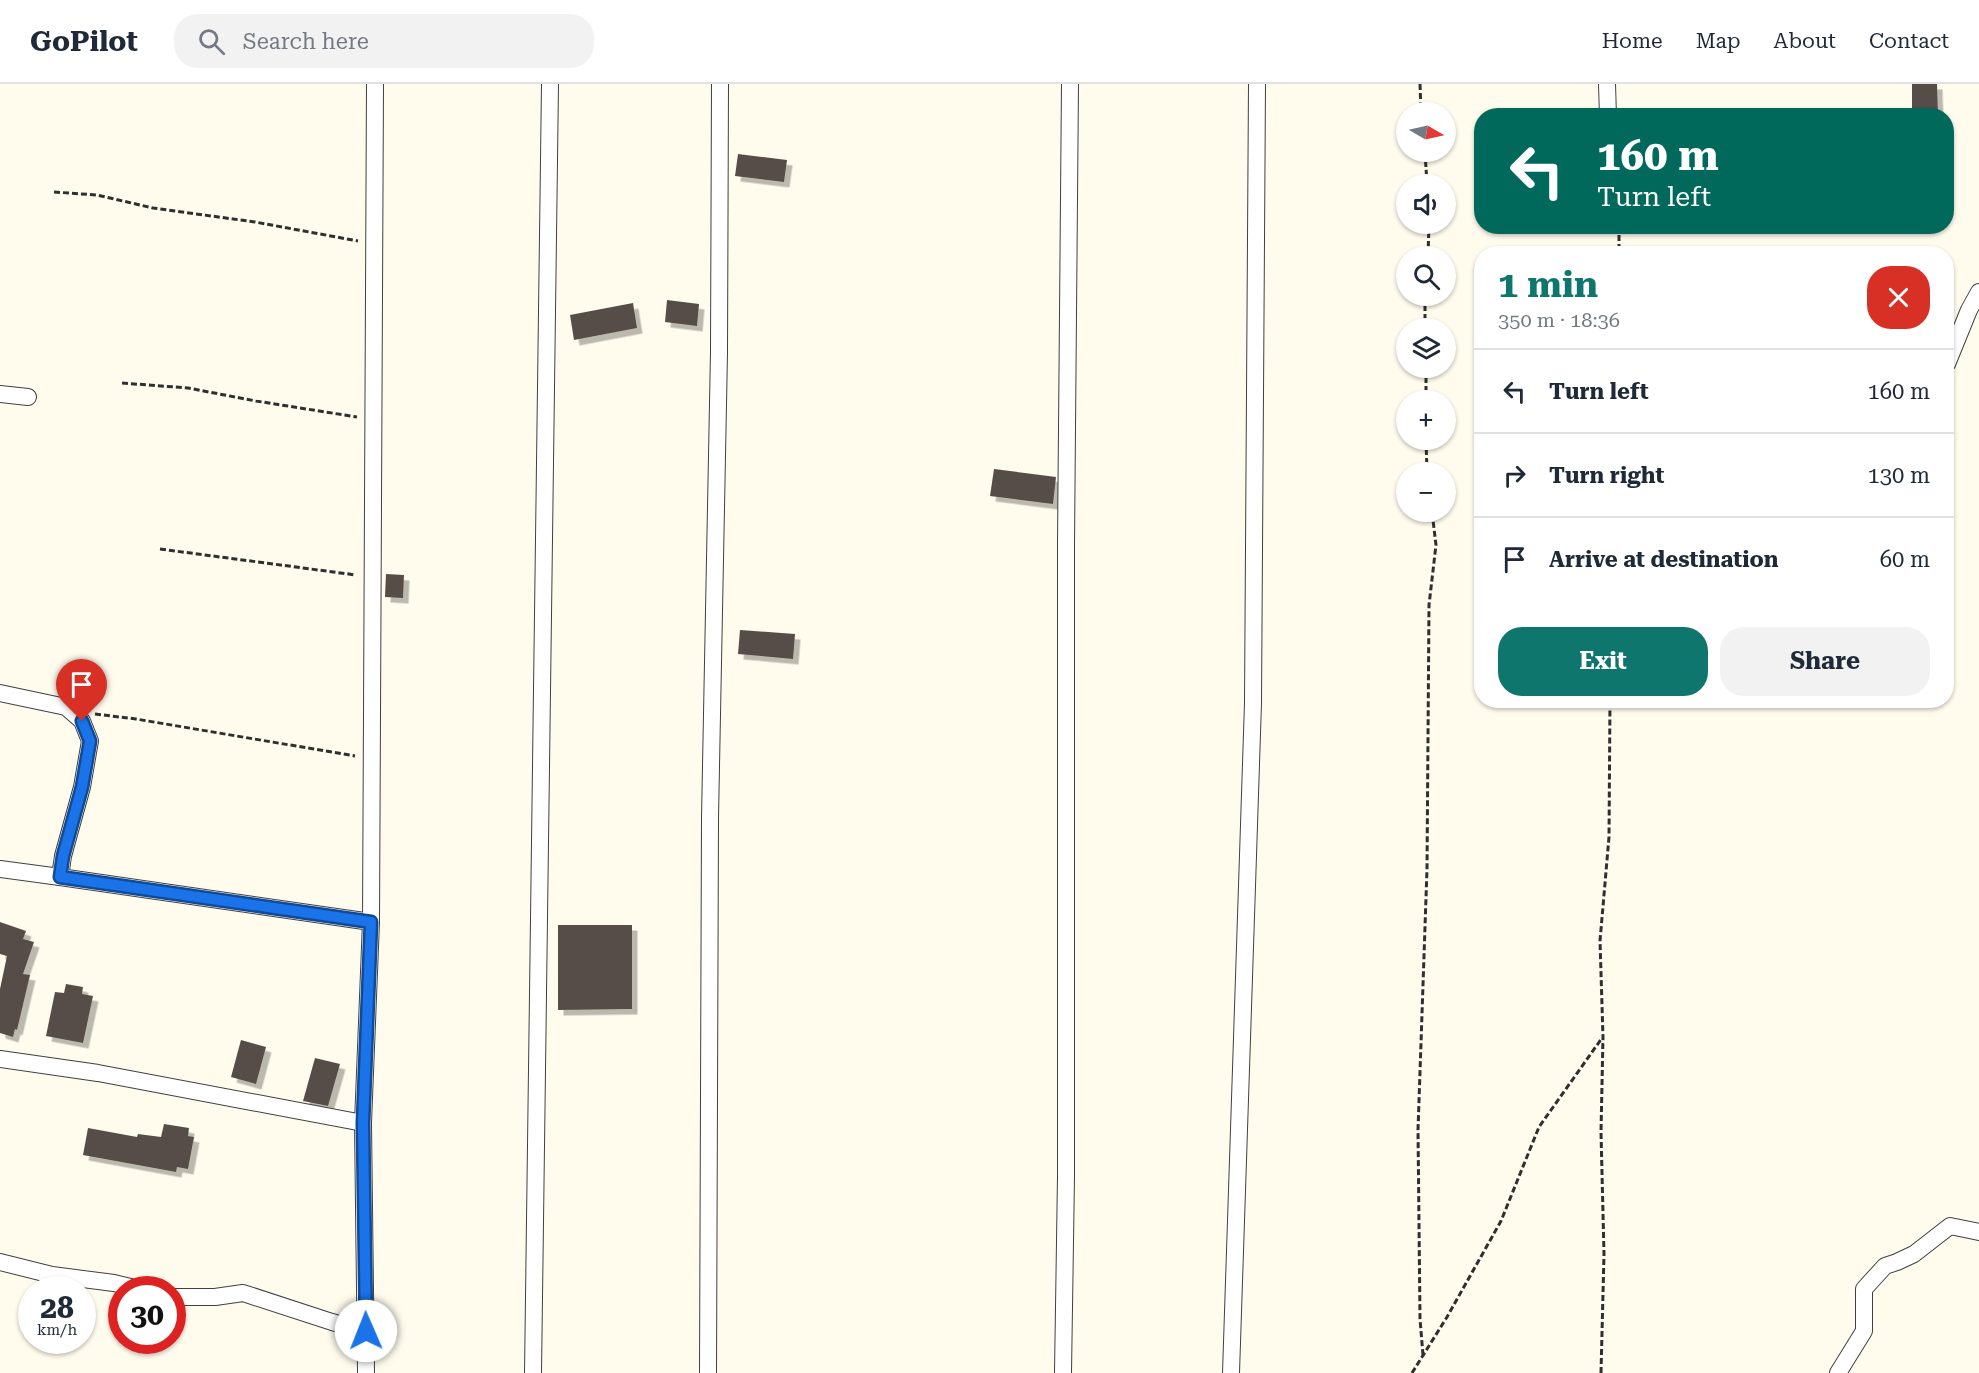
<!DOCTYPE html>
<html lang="en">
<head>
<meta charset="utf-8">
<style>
	:root { --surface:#fff; --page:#f2f2f3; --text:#1f2937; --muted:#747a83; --line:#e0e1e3; --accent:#0f766e }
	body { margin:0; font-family:"Roboto Serif",serif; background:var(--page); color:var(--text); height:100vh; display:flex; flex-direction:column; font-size:22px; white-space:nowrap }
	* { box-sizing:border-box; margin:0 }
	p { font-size:20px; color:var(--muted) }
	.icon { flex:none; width:33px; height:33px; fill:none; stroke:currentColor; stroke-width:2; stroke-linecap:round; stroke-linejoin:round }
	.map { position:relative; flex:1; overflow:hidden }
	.side { position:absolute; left:1474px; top:162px; width:480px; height:462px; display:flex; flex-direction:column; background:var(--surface); border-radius:24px; box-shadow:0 2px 4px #0004 }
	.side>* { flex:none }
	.hud { position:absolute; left:1474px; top:24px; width:480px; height:126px; border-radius:24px; box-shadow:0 2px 4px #0004; background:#00695c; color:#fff; overflow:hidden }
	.needle { width:39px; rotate:99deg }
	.controls { position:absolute; left:1396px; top:18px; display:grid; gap:12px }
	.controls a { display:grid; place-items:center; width:60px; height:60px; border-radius:50%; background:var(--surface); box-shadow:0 2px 4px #0004; font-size:30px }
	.speed { position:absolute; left:18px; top:1192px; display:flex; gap:12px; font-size:30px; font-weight:700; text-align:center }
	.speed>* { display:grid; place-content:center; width:78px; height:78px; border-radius:50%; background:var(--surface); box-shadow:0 2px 4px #0004; line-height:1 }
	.speed small { font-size:15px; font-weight:400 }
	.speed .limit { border:9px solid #d22; background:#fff; color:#111 }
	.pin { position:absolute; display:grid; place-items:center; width:51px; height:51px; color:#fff; margin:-62px -26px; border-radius:50% 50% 50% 0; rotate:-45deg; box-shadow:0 0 6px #0007 }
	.pin .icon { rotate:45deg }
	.me { position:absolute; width:66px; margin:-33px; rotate:359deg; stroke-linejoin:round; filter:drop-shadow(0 0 4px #0008) }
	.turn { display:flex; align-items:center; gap:21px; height:126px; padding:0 24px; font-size:27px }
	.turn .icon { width:78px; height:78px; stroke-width:2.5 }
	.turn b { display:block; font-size:42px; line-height:51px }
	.round { display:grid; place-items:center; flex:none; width:63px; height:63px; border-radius:24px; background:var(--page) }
	.summary { display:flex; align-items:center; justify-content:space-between; height:102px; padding:0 24px }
	h1 { font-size:36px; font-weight:700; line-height:45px; color:var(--accent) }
	.button { display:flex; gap:12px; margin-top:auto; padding:12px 24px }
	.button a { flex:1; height:69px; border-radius:24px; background:var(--accent); color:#fff; font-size:24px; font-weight:700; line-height:69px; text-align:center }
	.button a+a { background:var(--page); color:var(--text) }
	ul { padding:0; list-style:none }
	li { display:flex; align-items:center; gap:18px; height:84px; padding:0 24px; border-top:2px solid var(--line) }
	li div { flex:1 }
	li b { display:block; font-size:22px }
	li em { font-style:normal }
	header { display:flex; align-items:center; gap:36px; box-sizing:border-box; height:84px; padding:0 30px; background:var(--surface); border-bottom:2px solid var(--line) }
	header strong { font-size:28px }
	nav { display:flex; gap:33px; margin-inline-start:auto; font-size:21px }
	.search { width:420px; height:54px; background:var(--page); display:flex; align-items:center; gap:15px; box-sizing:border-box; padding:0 21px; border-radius:24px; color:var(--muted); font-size:22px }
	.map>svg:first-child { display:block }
	.building { fill:#564e49; filter:url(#shadow) }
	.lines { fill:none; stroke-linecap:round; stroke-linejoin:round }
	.minor-casing { stroke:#404040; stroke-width:18 }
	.path { stroke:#2f2f2f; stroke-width:3; stroke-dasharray:6 3; stroke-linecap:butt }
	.minor { stroke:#fff; stroke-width:16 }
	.route-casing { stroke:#114b97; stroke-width:15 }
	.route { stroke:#1a73e8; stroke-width:10 }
</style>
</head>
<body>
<header>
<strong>GoPilot</strong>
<div class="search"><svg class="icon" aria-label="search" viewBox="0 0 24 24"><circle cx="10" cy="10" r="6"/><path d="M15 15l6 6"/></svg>Search here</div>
<nav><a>Home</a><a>Map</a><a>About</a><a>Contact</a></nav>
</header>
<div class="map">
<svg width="1979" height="1289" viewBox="0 0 1979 1289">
	<defs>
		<filter id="shadow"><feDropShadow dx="5.5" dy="5.5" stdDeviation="0" flood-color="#0004"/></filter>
	</defs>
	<rect width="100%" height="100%" fill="#fffbed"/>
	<!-- building -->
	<g class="building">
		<path d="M1912,0H1937L1938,32H1912Z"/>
		<path d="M738,70L787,76L784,98L735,92Z"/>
		<path d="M667,216L699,220L697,242L665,238Z"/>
		<path d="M633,219L637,244L574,256L570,231Z"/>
		<path d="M994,385L1056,393L1053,420L990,412Z"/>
		<path d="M386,490L404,491L403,514L385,513Z"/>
		<path d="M740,546L795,550L793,575L738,570Z"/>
		<path d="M0,838L26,847L23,855L34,858L23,890L30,891L17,946L15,945L13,953L0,949V905L7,872L0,870Z"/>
		<path d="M558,841H632V925L558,926Z"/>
		<path d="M66,900L83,903L82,910L93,912L83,959L46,952L55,908L64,909Z"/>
		<path d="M241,956L266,963L256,1000L231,993Z"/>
		<path d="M315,974L340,980L328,1022L303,1017Z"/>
		<path d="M164,1040L189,1044L188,1052L194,1053L188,1085L177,1083L176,1088L83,1071L88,1044L137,1053L138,1050L161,1053Z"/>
	</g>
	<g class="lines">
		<!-- minor casing -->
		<g class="minor-casing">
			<g id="minor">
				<path d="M1607,0L1608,32"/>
				<path d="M1947,280L1969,226L1979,208"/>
				<path d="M0,310L28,313"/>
				<path d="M0,609L66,623L82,637L90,657L82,703L63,772L60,793L0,785"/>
				<path d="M60,793L371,838"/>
				<path d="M0,975L98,989L363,1039"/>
				<path d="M0,1178L52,1191L114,1199L143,1206"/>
				<path d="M172,1213H215L243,1209L332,1238L366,1247L388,1250"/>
				<path d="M366,1289L363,1039L371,838L375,0"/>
				<path d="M533,1289L550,0"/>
				<path d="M708,1289L710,734L719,268L720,0"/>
				<path d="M1063,1289L1066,1092V460L1070,0"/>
				<path d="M1231,1289L1253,619L1257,0"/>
				<path d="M1838,1289L1864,1247V1205L1885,1182L1897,1178L1914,1170L1950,1142L1979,1148"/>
			</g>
		</g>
		<!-- path -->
		<g class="path">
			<path d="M1420,0L1421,28"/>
			<path d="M1425,68L1427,100"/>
			<path d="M54,108L97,111L153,124L255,138L358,157"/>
			<path d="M1619,142V170"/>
			<path d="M1428,172L1429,140"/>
			<path d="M1425,212V244"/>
			<path d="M1426,284V316"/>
			<path d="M122,299L188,304L256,317L357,333"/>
			<path d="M1426,356L1427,388"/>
			<path d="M160,465L356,491"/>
			<path d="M95,630L136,635L355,672"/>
			<path d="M1423,1271L1420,1235L1418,1046L1427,785L1429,521L1436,461L1432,428"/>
			<path d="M1412,1289L1447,1233L1501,1137L1539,1043L1602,954"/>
			<path d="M1601,1289L1604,1170L1601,1048L1603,953L1600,857L1609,753L1610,616"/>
		</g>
		<!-- minor -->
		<use href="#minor" class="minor"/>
	</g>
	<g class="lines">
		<!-- route casing -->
		<g class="route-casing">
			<path id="route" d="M82,637L90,657L82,703L63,772L60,793L371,838L363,1039L366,1247"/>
		</g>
		<!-- route -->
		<use href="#route" class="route"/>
	</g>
</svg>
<div class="controls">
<a><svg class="needle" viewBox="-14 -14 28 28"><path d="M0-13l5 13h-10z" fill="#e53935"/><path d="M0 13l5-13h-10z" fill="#747a83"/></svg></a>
<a><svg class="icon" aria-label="sound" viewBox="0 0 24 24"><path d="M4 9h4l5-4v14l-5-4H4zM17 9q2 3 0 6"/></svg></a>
<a><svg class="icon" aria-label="search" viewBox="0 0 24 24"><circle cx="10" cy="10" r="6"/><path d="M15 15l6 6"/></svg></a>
<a><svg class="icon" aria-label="layers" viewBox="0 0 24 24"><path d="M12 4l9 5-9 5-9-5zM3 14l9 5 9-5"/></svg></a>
<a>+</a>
<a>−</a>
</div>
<div class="speed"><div>28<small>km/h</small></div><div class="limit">30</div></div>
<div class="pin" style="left:82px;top:637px;background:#d93025"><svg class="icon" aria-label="arrive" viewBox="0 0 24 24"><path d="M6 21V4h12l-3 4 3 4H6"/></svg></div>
<svg class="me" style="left:366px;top:1247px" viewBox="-20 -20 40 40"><circle r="19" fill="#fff"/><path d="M0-13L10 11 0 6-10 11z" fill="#1a73e8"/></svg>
<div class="hud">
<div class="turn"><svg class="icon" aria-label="left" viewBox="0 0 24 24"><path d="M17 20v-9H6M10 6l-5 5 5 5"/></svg><div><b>160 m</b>Turn left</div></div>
</div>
<section class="side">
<div class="summary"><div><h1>1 min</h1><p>350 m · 18:36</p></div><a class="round" style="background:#d93025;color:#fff"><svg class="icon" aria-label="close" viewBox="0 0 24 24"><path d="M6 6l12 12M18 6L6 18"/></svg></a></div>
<ul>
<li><svg class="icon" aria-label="left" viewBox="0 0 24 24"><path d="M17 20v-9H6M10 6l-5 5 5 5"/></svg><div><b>Turn left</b></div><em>160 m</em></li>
<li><svg class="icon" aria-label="right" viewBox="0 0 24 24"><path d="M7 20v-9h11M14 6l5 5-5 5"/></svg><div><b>Turn right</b></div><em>130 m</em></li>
<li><svg class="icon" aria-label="arrive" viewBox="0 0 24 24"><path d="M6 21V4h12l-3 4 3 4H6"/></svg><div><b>Arrive at destination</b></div><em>60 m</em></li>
</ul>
<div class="button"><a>Exit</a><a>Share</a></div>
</section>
</div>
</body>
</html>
